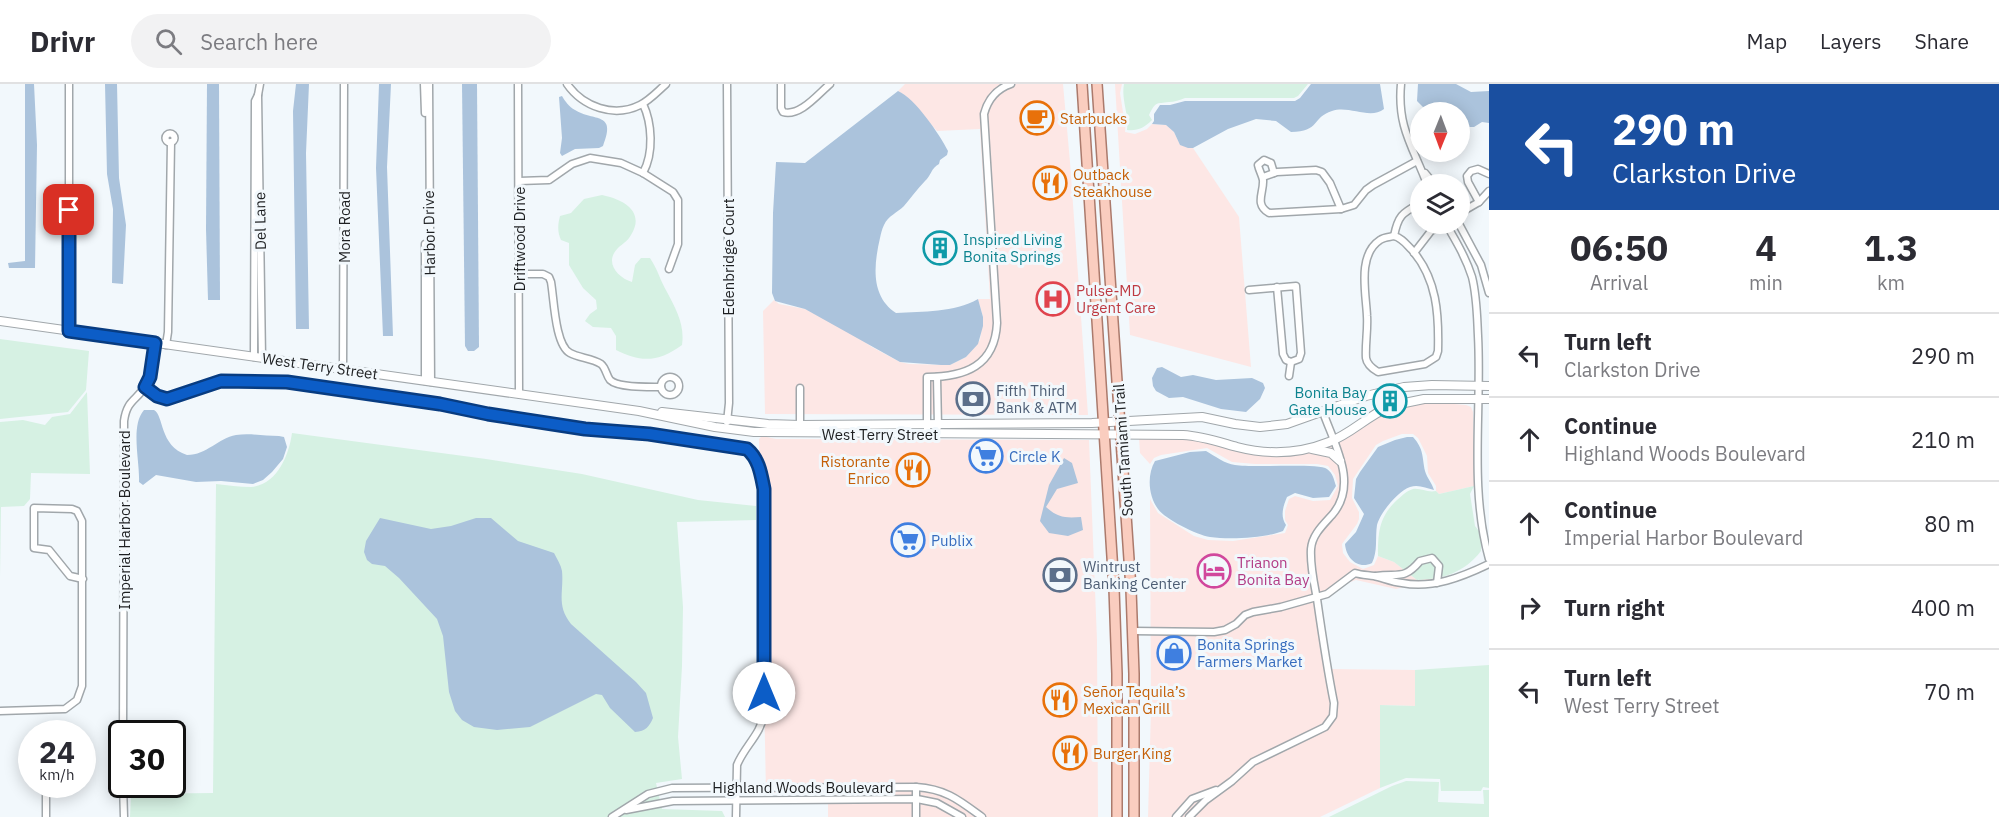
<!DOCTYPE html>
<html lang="en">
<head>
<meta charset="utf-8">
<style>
	:root { --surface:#fff; --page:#f2f2f3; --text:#2b2b33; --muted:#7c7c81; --line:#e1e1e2 }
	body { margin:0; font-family:"IBM Plex Sans",sans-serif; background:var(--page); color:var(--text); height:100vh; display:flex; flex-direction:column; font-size:22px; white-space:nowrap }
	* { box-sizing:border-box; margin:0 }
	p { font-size:20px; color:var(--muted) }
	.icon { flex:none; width:33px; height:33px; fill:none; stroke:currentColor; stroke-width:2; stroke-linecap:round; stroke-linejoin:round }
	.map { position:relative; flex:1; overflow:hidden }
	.details { display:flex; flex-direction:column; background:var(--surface); width:510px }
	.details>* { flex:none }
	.guide { background:#1a4fa0; color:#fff; overflow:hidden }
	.needle { width:39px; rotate:181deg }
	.fabs { position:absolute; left:1410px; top:18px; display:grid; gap:12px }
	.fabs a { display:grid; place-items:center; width:60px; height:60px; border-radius:50%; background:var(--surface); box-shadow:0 3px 15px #0003; font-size:30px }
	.speed { position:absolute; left:18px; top:636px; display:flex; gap:12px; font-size:30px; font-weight:700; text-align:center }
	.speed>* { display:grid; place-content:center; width:78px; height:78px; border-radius:50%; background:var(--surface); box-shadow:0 3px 15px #0003; line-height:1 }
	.speed small { font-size:15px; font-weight:400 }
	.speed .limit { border:3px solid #111; border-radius:9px; background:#fff; color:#111 }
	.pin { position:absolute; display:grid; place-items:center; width:51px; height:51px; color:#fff; margin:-26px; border-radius:12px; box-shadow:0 3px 9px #0006 }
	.me { position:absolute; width:66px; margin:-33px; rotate:0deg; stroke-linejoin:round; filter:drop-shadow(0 0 4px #0008) }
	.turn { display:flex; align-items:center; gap:21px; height:126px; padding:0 24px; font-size:27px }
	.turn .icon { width:78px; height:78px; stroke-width:2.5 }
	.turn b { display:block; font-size:42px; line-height:51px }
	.eta { display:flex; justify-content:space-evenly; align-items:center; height:102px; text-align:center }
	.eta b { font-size:36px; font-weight:700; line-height:42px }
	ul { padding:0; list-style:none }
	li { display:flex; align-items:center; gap:18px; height:84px; padding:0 24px; border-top:2px solid var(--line) }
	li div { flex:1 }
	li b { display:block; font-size:22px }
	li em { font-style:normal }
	header { display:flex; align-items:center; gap:36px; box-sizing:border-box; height:84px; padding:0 30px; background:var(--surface); border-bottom:2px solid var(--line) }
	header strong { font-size:28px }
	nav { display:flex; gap:33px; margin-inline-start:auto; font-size:21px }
	.search { width:420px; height:54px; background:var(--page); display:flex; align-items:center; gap:15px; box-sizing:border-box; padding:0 21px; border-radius:33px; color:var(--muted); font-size:22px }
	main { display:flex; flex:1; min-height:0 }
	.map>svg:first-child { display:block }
	.commercial { fill:#fde7e5 }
	.green { fill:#d6f1e3 }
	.water { fill:#abc3dc }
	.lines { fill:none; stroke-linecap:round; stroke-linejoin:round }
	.minor-casing { stroke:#a1a7ab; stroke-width:9 }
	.tertiary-casing { stroke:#a1a7ab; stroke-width:10 }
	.primary-casing { stroke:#ab7a6c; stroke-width:12 }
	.minor { stroke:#fff; stroke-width:6 }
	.tertiary { stroke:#fff; stroke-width:8 }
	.primary { stroke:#facdbf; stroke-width:9 }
	.route-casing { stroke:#083c81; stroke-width:15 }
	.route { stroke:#0c5dc7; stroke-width:10 }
	.labels { text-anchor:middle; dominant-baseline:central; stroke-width:6; stroke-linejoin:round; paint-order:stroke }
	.food-label { font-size:15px; fill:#c56008; stroke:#f2f8fc; text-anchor:start }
	.street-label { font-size:15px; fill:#1d1f21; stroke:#f2f8fc }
	.culture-label { font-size:15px; fill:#0d838f; stroke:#f2f8fc; text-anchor:start }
	.health-label { font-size:15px; fill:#be3a42; stroke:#f2f8fc; text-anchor:start }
	.service-label { font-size:15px; fill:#4e5e75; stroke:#f2f8fc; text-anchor:start }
	.shop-label { font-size:15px; fill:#366cbe; stroke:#f2f8fc; text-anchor:start }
	.hotel-label { font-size:15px; fill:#b23c85; stroke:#f2f8fc; text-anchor:start }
</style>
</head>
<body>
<header>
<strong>Drivr</strong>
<div class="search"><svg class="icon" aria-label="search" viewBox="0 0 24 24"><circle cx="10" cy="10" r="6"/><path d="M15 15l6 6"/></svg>Search here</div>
<nav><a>Map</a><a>Layers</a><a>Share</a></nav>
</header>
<main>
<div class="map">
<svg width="1489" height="733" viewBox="0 0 1489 733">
	<rect width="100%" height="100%" fill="#f2f8fc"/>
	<!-- commercial -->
	<g class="commercial">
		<path d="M905,0H1063L1070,78L1088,331L765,330L763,227L774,216L779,220L805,225L853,250L872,263L900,278L909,280L950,281L966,273L980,256L983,233L978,215H990L980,45L937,47L907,13L898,7Z"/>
		<path d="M1115,0H1122L1120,9L1123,28L1126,35L1125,48L1135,50L1147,45L1152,40L1166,41L1174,48L1180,61L1193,64L1239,133L1251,283L1130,251Z"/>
		<path d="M1431,318L1466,321L1471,323L1473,328L1474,402L1439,410L1436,407V402L1428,389L1427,372L1418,354L1413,350H1402L1383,357L1376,361L1353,395L1352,414L1359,428V435L1357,440L1342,460L1343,469L1350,478L1363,485L1374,481L1378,472L1394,478L1417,496L1443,493L1396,505L1356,496L1316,510L1328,585L1415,586V622L1380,621V704L1320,733H1148L1151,625L1150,415L1158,429L1194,452L1208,456L1233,457L1285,449L1288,441L1285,436V427L1289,415L1295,412L1313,417L1330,416L1338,402L1335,391L1328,382L1317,380H1255L1232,378L1207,364L1161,371L1154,374L1150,380L1140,369L1139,354L1196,355L1275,372L1310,368L1329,372L1341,381L1344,376L1332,367L1323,364L1346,354L1393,325Z"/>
		<path d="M762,352L776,355L1089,356L1097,556L1098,733H828V709H766L759,355Z"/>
	</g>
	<!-- green -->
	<g class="green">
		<path d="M1124,0H1308L1298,12L1294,14H1185C1180,16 1174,18 1169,18C1156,20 1156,17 1149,31L1152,36C1144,44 1138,47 1127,46C1129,30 1121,16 1124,0Z"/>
		<path d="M602,111C622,115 646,127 631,151C628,157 622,160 618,164C604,178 617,193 632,198L635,181L641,174H650C658,186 660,196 667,208C676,225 685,241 682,261C659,278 641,279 616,266V252L611,244L593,243L585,237L590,230L597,225L596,216L583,204L569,181V159L561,156C557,147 558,140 560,132L571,129L584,115Z"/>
		<path d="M0,255L89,267L86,306L68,328L0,335Z"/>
		<path d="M87,308L90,390L31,389L30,415L24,422L1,423L0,494V338L23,336L45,341L52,333L70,330Z"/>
		<path d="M292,349L486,375L582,390L698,416L756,422V436L677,438L683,523L682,582L678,653L682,695L656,699L662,725L722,727L725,733H130L131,710L213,709L216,400C228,401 239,403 251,403C277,401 289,371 292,349Z"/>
		<path d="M1474,402L1470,410L1475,442L1479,447L1481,455V467C1464,489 1443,495 1417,496L1394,478L1378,472C1378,448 1379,433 1397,416C1402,412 1406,407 1413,405C1421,404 1428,409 1436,407L1439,410Z"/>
		<path d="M1489,581V704L1483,703L1481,707H1441L1440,695L1406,694L1380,704V621L1415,622V586Z"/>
		<path d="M1406,697L1439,698L1438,718L1484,720L1483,706H1489V733H1329L1392,702Z"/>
	</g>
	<!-- water -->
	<g class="water">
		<path d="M25,0H34L37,61L35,184H9L8,179L25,177Z"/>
		<path d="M105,0H117L119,94L126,141L123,200L112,199L113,125L107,90Z"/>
		<path d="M207,0H219L220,216H208L206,145Z"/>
		<path d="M296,0H309L306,69L309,245H296L293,27Z"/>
		<path d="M379,0H391L387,83L393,252H383L376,84Z"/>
		<path d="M462,0H477L479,263L474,267H468L465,262Z"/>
		<path d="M1311,0H1380L1384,25C1370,36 1349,21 1332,27C1312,33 1320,48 1291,48L1276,37L1256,35L1228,45L1193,64H1188L1180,61L1174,48L1166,41L1152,40L1154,37V30L1160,21H1170L1185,17H1295L1300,14Z"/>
		<path d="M1418,0H1456L1471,8L1489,7V39L1482,38L1474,43H1460V28H1428L1417,17Z"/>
		<path d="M898,7C915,14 940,51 948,67L947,71L940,76L939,80C931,84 931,92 925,97C917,105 911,114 904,122C898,128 888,132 884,141C882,145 881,149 880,154C874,180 870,212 896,229C923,227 954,229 978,215L983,233V242L978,260L966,273L950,281H941L900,278L805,225L775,217L772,209L773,129L776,78L805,79Z"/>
		<path d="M562,12C565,17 569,23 575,26C594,38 617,27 603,62L599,64L575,65L562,72L560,69L562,54L559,13Z"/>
		<path d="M1162,283L1181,293L1193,291L1216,296L1252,294L1263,299L1265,304L1260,315L1246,328L1221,325L1183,313L1169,314L1156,307L1153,302L1152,294L1157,284Z"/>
		<path d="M144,326C145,326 153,326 154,326C164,331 159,362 187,371C207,371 218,354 236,351C250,349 265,352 279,352L284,353L287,363L283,375L272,388L263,396L253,400L221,397L196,398L156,391L143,401L139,398C140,377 130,342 144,326Z"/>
		<path d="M1407,353H1413C1424,365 1422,373 1425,387C1427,394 1432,399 1434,406C1426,404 1418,400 1410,403C1398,407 1380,429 1377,441C1375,454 1378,467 1372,479C1358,486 1346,474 1345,460L1356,448L1364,430L1354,414L1356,395L1360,388L1378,363L1395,356Z"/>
		<path d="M1206,367C1215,372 1225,380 1235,381C1253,384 1319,379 1327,385C1333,389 1334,396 1336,402L1329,413L1313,414L1295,409L1287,413C1283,423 1280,432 1286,441L1283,447C1265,454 1230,456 1210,453C1197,451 1165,435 1158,425C1148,411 1147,391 1155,377L1190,368Z"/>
		<path d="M1064,374L1072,379L1078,399L1057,405L1046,423C1058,434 1066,434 1081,433L1083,446L1068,452L1049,449L1040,437L1049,401Z"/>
		<path d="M380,434L431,445L451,442L476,434H491L518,457L554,469C557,475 561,481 562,487C564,508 556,521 571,540L636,598L646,609L653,634C649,643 646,647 635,648L610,624L602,611L596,610L530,643L497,646L474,643L462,636L455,627L449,608L443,552L437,535L399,494L385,482L372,480L367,476L364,468L366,457Z"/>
	</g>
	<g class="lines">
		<!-- minor casing -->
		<g class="minor-casing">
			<g id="minor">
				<path d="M69,0V247"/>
				<path d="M260,0L258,11L262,274"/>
				<path d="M424,0L425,29"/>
				<path d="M429,0L431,298"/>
				<path d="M518,0L519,310"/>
				<path d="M567,0C583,23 614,34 640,21C650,16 658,7 666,0"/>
				<path d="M727,0L729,319L727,338"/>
				<path d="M781,0V24L783,28C800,33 818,10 830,0"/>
				<path d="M1401,0C1397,43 1413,63 1427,100"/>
				<circle cx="170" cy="54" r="4.5"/>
				<path d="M643,89C654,69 652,39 643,20"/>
				<path d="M1274,89L1271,79L1264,76L1258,81C1259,86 1262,91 1263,96C1264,109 1254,120 1269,129L1341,125L1354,121L1366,106L1373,101L1417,77"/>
				<path d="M1425,89L1434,100"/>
				<path d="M1263,93L1277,88L1316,86L1322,88L1330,99L1341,125"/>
				<path d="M519,97L549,96L572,80L590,74L621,79L643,89L673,108L678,116V160L669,185"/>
				<path d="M1479,118L1468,98L1467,92L1471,87L1478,85L1489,90"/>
				<path d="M1460,129L1479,118L1489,107"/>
				<path d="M1446,140C1456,157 1466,174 1472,193C1477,213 1477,232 1478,252C1482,326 1469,403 1489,475"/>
				<path d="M1459,140L1481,181L1489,209"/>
				<path d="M1394,152C1402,154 1406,160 1412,166C1437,195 1439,230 1438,267L1436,273L1425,280L1378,288C1373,285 1367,281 1366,274C1365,261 1368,246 1367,232C1366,209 1357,171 1380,156C1384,153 1390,153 1394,152Z"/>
				<path d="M1394,152C1398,132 1402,129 1419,120"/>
				<path d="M1414,169L1431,147L1443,140"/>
				<path d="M519,190H543L549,193L551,198C554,215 555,261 570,269C579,274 592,274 601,280C606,284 606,291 610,296C618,304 650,303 661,303"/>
				<path d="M1277,203L1283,270L1286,276L1291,278"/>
				<path d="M1249,206L1296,202L1301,269L1299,275L1291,278"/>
				<path d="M166,261L168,248L171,58"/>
				<path d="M254,273L255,17L258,11"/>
				<path d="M343,285L344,0"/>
				<path d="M1289,292L1291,278"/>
				<circle cx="670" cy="302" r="9"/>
				<path d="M937,293L938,343"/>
				<path d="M425,297V160"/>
				<path d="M145,303L157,312L167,315L221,297L287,298L440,320L488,330L585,345L649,350L747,365C760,376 763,396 764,412V630C761,650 744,663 737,681L736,733"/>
				<path d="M800,341V304"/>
				<path d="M927,350V293C965,293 995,282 997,239L984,30C988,15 996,5 1011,0"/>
				<path d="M1376,492C1399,489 1404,496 1420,477L1432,474L1439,482L1437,499"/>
				<path d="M1133,547L1214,548L1225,546L1236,540L1245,531L1253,528L1281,523L1327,510L1355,489C1361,491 1367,491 1374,492C1383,494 1392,498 1402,499C1432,505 1462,493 1489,480"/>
				<path d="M0,627L65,625L77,616L82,602V437L77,427L72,425L34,424V464L49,466L70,492L83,495"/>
				<path d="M40,647V650"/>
				<path d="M123,650L124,337C127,315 137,317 146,301C153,289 153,273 155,259"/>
				<path d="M46,700V733"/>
				<path d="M123,700L124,733"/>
				<path d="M916,703V733"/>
				<path d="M626,726L673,717L917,715L937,719L962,733"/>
				<path d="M612,733L648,710L672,704L916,703C946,705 959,716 982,733"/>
				<path d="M1176,733L1192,715L1216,706"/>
				<path d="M1189,733L1206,716L1232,697L1253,678L1325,643L1333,632L1334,619C1327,584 1322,550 1317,515C1314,499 1310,482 1311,465C1312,451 1323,441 1332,431C1359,400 1334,360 1323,328"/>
			</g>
		</g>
		<!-- tertiary casing -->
		<g class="tertiary-casing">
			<g id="tertiary">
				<path d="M0,237L639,327L715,343L754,348L1183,351C1202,352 1219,358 1237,363C1268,371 1299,370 1329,358C1351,350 1367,332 1389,323"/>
				<path d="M1395,321L1424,315H1489"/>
				<path d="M662,328L768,340L800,341L1092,339L1202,333L1235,340L1260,343L1287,340L1366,312L1404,303L1432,301L1489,302"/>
				<path d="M1312,365L1331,369L1340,377"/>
			</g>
		</g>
		<!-- primary casing -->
		<g class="primary-casing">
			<g id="primary">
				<path d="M1082,0L1114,504L1117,590V733"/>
				<path d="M1097,0L1131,505L1134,590V733"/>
			</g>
		</g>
		<!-- minor -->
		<use href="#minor" class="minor"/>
		<!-- tertiary -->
		<use href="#tertiary" class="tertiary"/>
		<!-- primary -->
		<use href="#primary" class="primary"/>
	</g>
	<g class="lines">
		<!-- route casing -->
		<g class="route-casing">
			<path id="route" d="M69,126V247L155,259L150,293L145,303L157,312L167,315L221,297L287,298L440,320L488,330L585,345L649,350L747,365C759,375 761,390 764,405V609"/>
		</g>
		<!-- route -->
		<use href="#route" class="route"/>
	</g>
	<!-- icons -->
	<defs>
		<g id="cafe-ring" transform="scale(1.725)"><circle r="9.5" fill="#f2f8fc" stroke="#e8710a" stroke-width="1.5"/><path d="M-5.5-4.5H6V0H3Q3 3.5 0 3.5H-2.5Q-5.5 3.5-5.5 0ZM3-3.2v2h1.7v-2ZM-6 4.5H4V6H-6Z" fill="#e8710a"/></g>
		<g id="restaurant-ring" transform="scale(1.725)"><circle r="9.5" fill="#f2f8fc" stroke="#e8710a" stroke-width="1.5"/><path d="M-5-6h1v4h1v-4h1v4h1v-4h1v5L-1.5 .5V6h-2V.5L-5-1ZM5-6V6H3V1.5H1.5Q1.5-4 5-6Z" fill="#e8710a"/></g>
		<g id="building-ring" transform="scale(1.725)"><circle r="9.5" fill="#f2f8fc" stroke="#0f9aa8" stroke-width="1.5"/><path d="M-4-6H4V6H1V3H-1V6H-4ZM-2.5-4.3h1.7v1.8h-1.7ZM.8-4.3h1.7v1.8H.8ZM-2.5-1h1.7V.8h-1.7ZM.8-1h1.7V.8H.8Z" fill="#0f9aa8"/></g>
		<g id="hospital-ring" transform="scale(1.725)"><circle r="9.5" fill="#f2f8fc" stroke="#e0444e" stroke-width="1.5"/><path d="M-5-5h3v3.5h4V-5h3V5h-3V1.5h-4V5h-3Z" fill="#e0444e"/></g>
		<g id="bank-ring" transform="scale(1.725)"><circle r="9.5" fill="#f2f8fc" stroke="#5c6f8a" stroke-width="1.5"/><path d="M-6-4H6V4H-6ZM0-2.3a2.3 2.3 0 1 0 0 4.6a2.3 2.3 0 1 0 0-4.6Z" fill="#5c6f8a"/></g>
		<g id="supermarket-ring" transform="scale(1.725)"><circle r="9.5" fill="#f2f8fc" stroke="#3f7fe0" stroke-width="1.5"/><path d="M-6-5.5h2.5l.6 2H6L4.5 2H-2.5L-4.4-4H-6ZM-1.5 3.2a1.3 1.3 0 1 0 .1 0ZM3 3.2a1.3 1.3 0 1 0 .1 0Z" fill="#3f7fe0"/></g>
		<g id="hotel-ring" transform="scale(1.725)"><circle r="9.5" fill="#f2f8fc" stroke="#d1479c" stroke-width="1.5"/><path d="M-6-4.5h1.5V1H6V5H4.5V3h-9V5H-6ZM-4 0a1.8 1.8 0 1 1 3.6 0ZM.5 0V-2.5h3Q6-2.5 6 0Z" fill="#d1479c"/></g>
		<g id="shop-ring" transform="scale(1.725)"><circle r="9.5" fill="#f2f8fc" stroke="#3f7fe0" stroke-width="1.5"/><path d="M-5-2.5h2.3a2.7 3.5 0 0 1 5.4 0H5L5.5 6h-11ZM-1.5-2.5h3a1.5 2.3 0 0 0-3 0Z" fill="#3f7fe0"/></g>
	</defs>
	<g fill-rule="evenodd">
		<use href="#cafe-ring" x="1037" y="34"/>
		<use href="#restaurant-ring" x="1050" y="99"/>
		<use href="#building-ring" x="940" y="164"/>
		<use href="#hospital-ring" x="1053" y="215"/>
		<use href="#bank-ring" x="973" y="315"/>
		<use href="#building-ring" x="1390" y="317"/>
		<use href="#supermarket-ring" x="986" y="372"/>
		<use href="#restaurant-ring" x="913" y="386"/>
		<use href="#supermarket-ring" x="908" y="456"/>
		<use href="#hotel-ring" x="1214" y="487"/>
		<use href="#bank-ring" x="1060" y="491"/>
		<use href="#shop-ring" x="1174" y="569"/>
		<use href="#restaurant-ring" x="1060" y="616"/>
		<use href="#restaurant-ring" x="1070" y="669"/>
	</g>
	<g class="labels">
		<!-- food labels -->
		<g class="food-label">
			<text x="1060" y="34">Starbucks</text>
			<text x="1073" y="90">Outback<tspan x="1073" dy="17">Steakhouse</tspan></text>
			<text x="890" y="377" text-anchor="end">Ristorante<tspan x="890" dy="17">Enrico</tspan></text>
			<text x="1083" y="607">Señor Tequila’s<tspan x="1083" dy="17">Mexican Grill</tspan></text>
			<text x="1093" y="669">Burger King</text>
		</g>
		<!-- street labels -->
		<g class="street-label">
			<text transform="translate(260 137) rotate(-91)">Del Lane</text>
			<text transform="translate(344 143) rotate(-90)">Mora Road</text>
			<text transform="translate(429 149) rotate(-91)">Harbor Drive</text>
			<text transform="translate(519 155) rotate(-90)">Driftwood Drive</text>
			<text transform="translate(728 173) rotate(-90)">Edenbridge Court</text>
			<text transform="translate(320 282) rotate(8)">West Terry Street</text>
			<text x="880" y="350">West Terry Street</text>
			<text transform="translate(1123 366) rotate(-94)">South Tamiami Trail</text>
			<text transform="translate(124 436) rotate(-90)">Imperial Harbor Boulevard</text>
			<text x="803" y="703">Highland Woods Boulevard</text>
		</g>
		<!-- culture labels -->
		<g class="culture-label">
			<text x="963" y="155">Inspired Living<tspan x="963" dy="17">Bonita Springs</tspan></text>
			<text x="1367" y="308" text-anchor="end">Bonita Bay<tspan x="1367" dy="17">Gate House</tspan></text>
		</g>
		<!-- health labels -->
		<g class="health-label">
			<text x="1076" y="206">Pulse-MD<tspan x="1076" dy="17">Urgent Care</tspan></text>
		</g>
		<!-- service labels -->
		<g class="service-label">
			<text x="996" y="306">Fifth Third<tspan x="996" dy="17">Bank &amp; ATM</tspan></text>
			<text x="1083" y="482">Wintrust<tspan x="1083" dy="17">Banking Center</tspan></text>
		</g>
		<!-- shop labels -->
		<g class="shop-label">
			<text x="1009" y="372">Circle K</text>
			<text x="931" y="456">Publix</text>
			<text x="1197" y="560">Bonita Springs<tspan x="1197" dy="17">Farmers Market</tspan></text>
		</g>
		<!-- hotel labels -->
		<g class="hotel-label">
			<text x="1237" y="478">Trianon<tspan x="1237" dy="17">Bonita Bay</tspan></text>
		</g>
	</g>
</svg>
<div class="fabs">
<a><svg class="needle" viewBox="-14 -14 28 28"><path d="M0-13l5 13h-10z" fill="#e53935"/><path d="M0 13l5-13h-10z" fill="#7c7c81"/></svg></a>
<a><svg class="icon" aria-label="layers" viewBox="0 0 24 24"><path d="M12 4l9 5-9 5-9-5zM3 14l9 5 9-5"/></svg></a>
</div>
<div class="speed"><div>24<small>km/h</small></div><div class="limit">30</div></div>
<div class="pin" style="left:69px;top:126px;background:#d93025"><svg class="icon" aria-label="arrive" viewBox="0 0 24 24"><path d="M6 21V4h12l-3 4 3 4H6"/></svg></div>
<svg class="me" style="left:764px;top:609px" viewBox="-20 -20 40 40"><circle r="19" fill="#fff"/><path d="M0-13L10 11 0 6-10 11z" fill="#0c5dc7"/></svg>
</div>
<section class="details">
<div class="guide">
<div class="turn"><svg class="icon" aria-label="left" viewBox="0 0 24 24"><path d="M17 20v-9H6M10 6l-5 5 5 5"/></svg><div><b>290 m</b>Clarkston Drive</div></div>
</div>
<div class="eta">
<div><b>06:50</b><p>Arrival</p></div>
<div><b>4</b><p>min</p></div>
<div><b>1.3</b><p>km</p></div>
</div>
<ul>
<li><svg class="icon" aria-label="left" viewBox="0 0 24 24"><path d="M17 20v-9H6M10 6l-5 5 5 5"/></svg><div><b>Turn left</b><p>Clarkston Drive</p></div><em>290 m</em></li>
<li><svg class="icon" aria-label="ahead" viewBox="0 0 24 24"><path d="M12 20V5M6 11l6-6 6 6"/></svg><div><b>Continue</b><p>Highland Woods Boulevard</p></div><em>210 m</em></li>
<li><svg class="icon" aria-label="ahead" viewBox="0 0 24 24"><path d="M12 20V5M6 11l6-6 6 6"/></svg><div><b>Continue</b><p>Imperial Harbor Boulevard</p></div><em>80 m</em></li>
<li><svg class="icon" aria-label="right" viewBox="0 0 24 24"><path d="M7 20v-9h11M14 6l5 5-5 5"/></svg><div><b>Turn right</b></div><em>400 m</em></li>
<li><svg class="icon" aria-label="left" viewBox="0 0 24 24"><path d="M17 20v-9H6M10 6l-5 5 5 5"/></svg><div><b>Turn left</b><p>West Terry Street</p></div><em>70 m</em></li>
</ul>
</section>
</main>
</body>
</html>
